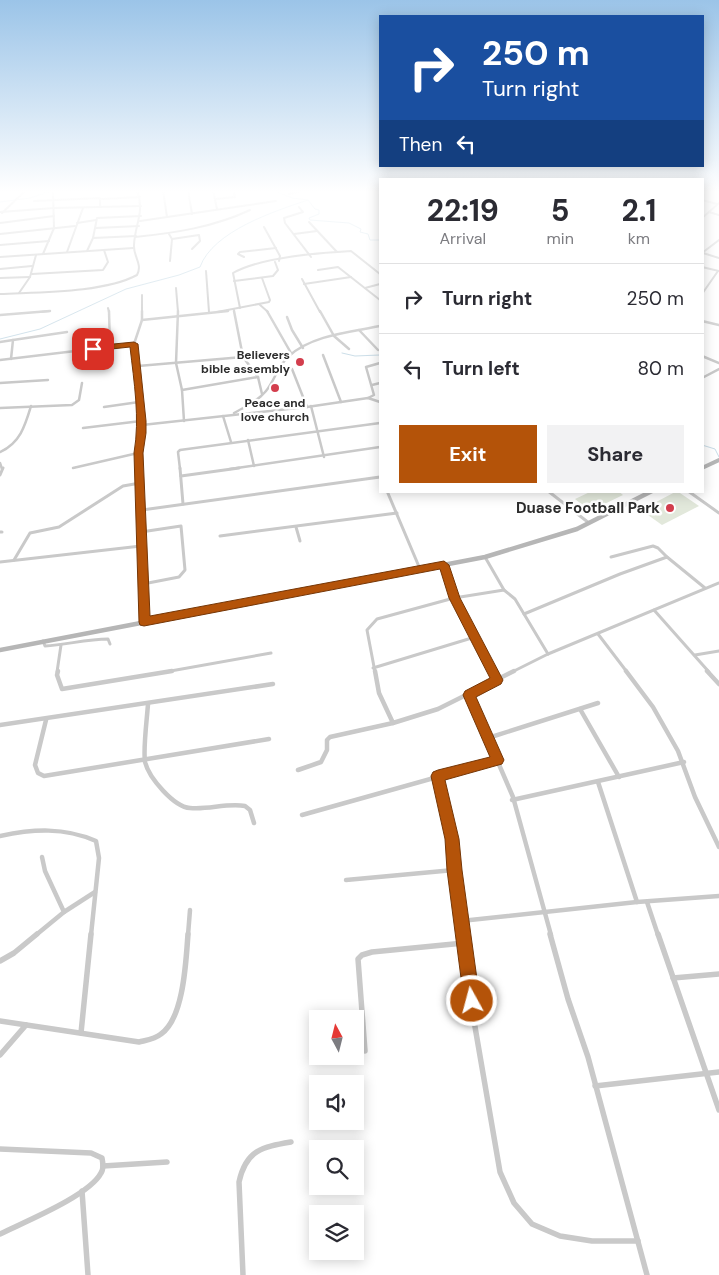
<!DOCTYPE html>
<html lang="en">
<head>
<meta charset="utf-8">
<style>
	:root { --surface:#fff; --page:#f2f2f3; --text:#2b2b33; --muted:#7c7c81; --line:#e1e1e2; --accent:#b45309 }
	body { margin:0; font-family:"DM Sans",sans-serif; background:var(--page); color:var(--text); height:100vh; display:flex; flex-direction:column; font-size:19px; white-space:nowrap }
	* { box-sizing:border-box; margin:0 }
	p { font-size:16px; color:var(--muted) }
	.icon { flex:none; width:28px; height:28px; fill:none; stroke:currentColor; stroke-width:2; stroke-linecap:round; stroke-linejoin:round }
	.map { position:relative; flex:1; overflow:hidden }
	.side { position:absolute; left:379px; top:178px; width:325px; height:315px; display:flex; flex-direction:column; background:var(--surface); border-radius:0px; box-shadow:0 2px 12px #0003 }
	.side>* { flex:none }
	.top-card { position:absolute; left:379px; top:15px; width:325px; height:152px; border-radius:0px; box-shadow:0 2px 12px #0003; background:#1a4fa0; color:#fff; overflow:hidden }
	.needle { width:32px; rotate:353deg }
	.controls { position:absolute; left:309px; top:1010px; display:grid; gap:10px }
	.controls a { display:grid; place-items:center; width:55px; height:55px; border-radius:0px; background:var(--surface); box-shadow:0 2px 12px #0003; font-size:25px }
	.pin { position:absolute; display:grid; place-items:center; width:42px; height:42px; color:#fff; margin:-21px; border-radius:10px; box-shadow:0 2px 8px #0006 }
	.me { position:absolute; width:55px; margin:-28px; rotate:353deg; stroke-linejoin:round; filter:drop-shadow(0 0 4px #0008) }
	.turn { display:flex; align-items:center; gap:18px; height:105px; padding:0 20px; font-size:22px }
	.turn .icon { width:65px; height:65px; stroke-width:2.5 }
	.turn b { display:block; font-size:35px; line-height:42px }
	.then { display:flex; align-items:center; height:48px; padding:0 20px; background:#0003; gap:10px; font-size:19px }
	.eta { display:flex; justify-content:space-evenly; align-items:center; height:85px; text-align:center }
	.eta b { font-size:30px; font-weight:700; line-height:35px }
	.action { display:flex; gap:10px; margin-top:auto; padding:10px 20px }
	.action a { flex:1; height:58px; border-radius:0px; background:var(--accent); color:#fff; font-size:20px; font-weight:700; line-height:58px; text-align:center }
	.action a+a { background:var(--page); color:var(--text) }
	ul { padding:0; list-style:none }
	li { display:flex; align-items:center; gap:15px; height:70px; padding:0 20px; border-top:1px solid var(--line) }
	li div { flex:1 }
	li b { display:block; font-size:19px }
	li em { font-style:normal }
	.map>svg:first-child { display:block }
	.green { fill:#e2e8db }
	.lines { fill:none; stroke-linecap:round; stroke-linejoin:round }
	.stream { stroke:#c8dce7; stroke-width:1 }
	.street-far4 { stroke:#c9c9c9; stroke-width:2 }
	.street-far3 { stroke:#c9c9c9; stroke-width:2.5 }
	.street-far2 { stroke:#c9c9c9; stroke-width:3 }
	.street-far1 { stroke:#c9c9c9; stroke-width:4.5 }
	.street { stroke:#c9c9c9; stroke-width:5.5 }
	.secondary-far1 { stroke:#b6b6b6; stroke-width:4 }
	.secondary { stroke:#b6b6b6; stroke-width:4.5 }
	.route { fill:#b45309; stroke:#753606 }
	.poi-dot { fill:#d33e4d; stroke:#fff; stroke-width:2 }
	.labels { text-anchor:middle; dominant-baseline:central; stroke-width:5; stroke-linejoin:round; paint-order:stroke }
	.far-poi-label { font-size:12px; font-weight:bold; fill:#2c2c2c; stroke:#fff; text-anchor:end }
	.poi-label { font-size:15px; font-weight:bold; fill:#2c2c2c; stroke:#fff; text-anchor:end }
</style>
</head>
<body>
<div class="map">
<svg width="719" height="1275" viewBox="0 0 719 1275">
	<rect width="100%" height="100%" fill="#fff"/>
	<!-- green -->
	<g class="green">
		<path d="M592,491H618L623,495L590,511L575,499Z"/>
		<path d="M677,491L699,506L662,525L641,510Z"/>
	</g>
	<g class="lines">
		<!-- stream -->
		<g class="stream">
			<path d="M272,190L292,198L308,200L315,209L319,210V214L309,218L310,220L349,223L361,229L360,232L368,234L370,240H380"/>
			<path d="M0,202L30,198L54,190"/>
			<path d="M0,339L40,329L126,289L179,275L200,267C213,231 275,211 308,200"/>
			<path d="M342,353L355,356L380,355"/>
			<path d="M702,445L715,449L719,457"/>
		</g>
		<!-- street-far4 -->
		<g class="street-far4">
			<path d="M163,190L167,217"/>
			<path d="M188,190L192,214"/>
			<path d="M213,190L217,209"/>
			<path d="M93,191L120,190"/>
			<path d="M289,194L305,190"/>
			<path d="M102,199L140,197"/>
			<path d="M215,199L235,197L234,192"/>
			<path d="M702,200L717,204"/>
			<path d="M34,201L100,198V207"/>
			<path d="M719,203L709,212L719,215"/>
			<path d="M299,207L303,212L284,218L285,223L311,257"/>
			<path d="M0,212L54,208L141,206"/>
			<path d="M2,213L26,190"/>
			<path d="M702,218L709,212"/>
			<path d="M140,221L276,201"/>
			<path d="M309,222L337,252"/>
			<path d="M0,223L54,216"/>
			<path d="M77,223L96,220"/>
			<path d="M264,227L280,256L279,261"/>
			<path d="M96,228L139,226"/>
			<path d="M0,234L75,226"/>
			<path d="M169,234L172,239L170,261"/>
			<path d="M294,234L317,231"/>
			<path d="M135,237C175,233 214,227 250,210"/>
			<path d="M93,238L136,236"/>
			<path d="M172,239L199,235L200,241L192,249"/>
			<path d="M0,245L49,241"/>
			<path d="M87,251L93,238L97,218L141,216"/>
			<path d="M67,252L83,208"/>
			<path d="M702,253L719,240"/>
			<path d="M703,253L719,258"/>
			<path d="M43,254L54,228L53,192"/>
			<path d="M0,257L133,248"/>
			<path d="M244,257L238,254L240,252L276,248"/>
			<path d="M702,267L719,271"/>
			<path d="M0,269L32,266"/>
			<path d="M318,270L338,267L380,300"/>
			<path d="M206,271L209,312"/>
			<path d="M32,274L103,270L108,262L104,250"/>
			<path d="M0,278L30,277"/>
			<path d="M302,279L320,312"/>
			<path d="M234,281L273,276L278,270L275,262"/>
			<path d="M304,284L351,277"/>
			<path d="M176,288L178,312"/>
			<path d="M365,288L380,284"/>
			<path d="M19,293L30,277L36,255"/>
			<path d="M0,294C38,292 104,293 137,275C143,264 133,256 134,245C135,223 145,213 137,190"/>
			<path d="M702,294L718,271"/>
			<path d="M142,295V312"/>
			<path d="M259,304L268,312"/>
			<path d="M108,308L109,312"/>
			<path d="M240,308L233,273C261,257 319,253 351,251L380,274"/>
			<path d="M234,310V312"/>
			<path d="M39,312L50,311"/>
			<path d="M217,312L269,302L270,300L262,278"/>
		</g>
		<!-- street-far3 -->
		<g class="street-far3">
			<path d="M109,311L110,346"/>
			<path d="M178,311L176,363L182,390L184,421"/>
			<path d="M234,311L243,357L258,377L262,394"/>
			<path d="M267,311L291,353"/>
			<path d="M320,311L334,336L349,349"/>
			<path d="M0,315L50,311"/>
			<path d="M287,317L292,330L303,348"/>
			<path d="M142,320L228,311"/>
			<path d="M702,321L719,325"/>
			<path d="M359,330L378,350"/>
			<path d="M0,342L13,340"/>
			<path d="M76,351L81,368"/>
			<path d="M323,355L341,402"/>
			<path d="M702,356L719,363"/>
			<path d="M11,359L13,340L67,332"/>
			<path d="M0,360L134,344"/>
			<path d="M281,365L292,369L307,407"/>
			<path d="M138,366L243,357"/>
			<path d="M702,378L719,369"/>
			<path d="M0,383L48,380"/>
			<path d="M372,385L380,383"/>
			<path d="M182,390L258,377"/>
			<path d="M368,398L374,395L366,367L380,363"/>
			<path d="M311,406L324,457"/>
			<path d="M104,407L139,402"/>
			<path d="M0,408L72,405L79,400L82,383"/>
			<path d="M234,413C245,407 258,401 266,391C275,380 278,365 289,356C312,335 351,332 380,326"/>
			<path d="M223,416L231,442"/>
			<path d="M142,425L307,407L368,398L380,402"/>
			<path d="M83,428L141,421"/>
			<path d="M248,440L254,466"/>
			<path d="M0,452C20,443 25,426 31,406"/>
			<path d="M0,463L2,469"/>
			<path d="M73,468L138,453"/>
			<path d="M139,469L138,453L142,425L134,344L142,320V311"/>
			<path d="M180,469L178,452L180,450L380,423"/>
			<path d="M230,469L380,447"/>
		</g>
		<!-- street-far2 -->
		<g class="street-far2">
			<path d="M139,468L144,622"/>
			<path d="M180,468L183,504"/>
			<path d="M0,475L3,468"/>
			<path d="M181,476L239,468"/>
			<path d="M387,491L420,569"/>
			<path d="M548,491L589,523"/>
			<path d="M688,491L719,513"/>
			<path d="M142,510L380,477"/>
			<path d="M296,527L300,541"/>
			<path d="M0,532H2"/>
			<path d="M141,532L181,526L185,570L179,577L143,584"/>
			<path d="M220,536L397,513"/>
			<path d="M485,557L504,590"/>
			<path d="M611,557L653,546L658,548L667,557"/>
			<path d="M14,560L30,533L59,527L123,486L140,483"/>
			<path d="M0,562L141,546"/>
			<path d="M444,565L454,598L493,672"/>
			<path d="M654,610L709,672"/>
			<path d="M524,614L620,574L667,557L705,588"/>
			<path d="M598,634L627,672"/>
			<path d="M43,641L45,646C66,645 86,639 108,639L110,644"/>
			<path d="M548,654L719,583"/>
			<path d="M695,655L719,651"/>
			<path d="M373,668L475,637"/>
			<path d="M57,672L61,645"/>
			<path d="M165,672L271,653"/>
			<path d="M375,672L367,630L377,619L454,598L504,590L515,599L548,654"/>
			<path d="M512,672L548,654"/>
		</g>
		<!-- street-far1 -->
		<g class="street-far1">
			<path d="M58,671L57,675L62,689L172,671"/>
			<path d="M375,671L379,693L393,723L438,709L514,671"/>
			<path d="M492,671L497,680"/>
			<path d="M626,671L653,707L678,751L695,797L719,847"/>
			<path d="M707,671L719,684"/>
			<path d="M469,695L513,797L551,935"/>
			<path d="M148,704C147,719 143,748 145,762C149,778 174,807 190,808C208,810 226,803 245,806L250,810L254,823"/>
			<path d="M580,709L619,777"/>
			<path d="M46,720L35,765L38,773L44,776L269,739"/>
			<path d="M0,725L273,684"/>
			<path d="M488,738L598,703"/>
			<path d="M298,770L321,762L327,750V740L330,737L393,723"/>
			<path d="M438,776L452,839L463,935"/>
			<path d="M598,782L637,902"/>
			<path d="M512,800L684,762"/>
			<path d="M302,815L498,760"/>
			<path d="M0,836C33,829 64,827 96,841L99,858L91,935"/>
			<path d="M346,880L454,870"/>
			<path d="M647,902L658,935"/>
			<path d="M64,912L95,892"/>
			<path d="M461,921L637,902L719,896"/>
			<path d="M36,935L64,912L45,871L42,857"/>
			<path d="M188,935L190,910"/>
		</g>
		<!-- street -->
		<g class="street">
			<path d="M462,934L474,1021L500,1172L514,1203L532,1224L560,1236L592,1241H638"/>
			<path d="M550,934L568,999L588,1057L647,1275"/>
			<path d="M658,934L719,1110"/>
			<path d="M0,961L14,953L37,934"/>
			<path d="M673,978L719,974"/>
			<path d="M0,1021L139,1042C147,1040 155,1039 161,1034C184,1018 186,960 188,934"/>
			<path d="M81,1033L91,934"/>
			<path d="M365,1051L358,959L362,955L372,952L464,943"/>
			<path d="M0,1055L26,1025"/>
			<path d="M595,1086L719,1072"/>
			<path d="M0,1149L91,1153L102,1158C103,1163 104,1169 101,1173C89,1196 24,1222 0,1234"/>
			<path d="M103,1166L167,1162"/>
			<path d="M82,1191L88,1275"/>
			<path d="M243,1275L239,1182C246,1150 262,1147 291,1142"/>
		</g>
		<!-- secondary-far1 -->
		<path class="secondary-far1" d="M702,468L719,460"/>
		<!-- secondary -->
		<path class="secondary" d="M0,650L485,557L577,529L652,491"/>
	</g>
	<!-- sky -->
	<linearGradient id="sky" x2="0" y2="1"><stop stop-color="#9bc4e8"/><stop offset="0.52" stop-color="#fff"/><stop offset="1" stop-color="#fff" stop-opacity="0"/></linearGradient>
	<rect width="719" height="368" fill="url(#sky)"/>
	<!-- route -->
	<path class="route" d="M134,342L138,344L146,421V433L143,453L150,616L444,561L449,565L460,598L503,680L501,684L476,697L504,760L502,764L445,780L459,839L462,870L480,1001L478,1007L472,1009L466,1007L464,1001L447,870L445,839L431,776L433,772L438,770L490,757L463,695L465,691L490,678L449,598L440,569L144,626L140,625L139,622L134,453C140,418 134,382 130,347L93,351L89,349L93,346Z"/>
	<!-- markers -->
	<g class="poi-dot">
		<circle cx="300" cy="362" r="5"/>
		<circle cx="275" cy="388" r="5"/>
		<circle cx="670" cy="508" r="5"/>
	</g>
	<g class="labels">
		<!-- far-poi labels -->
		<g class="far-poi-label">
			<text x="290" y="355">Believers<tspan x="290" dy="14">bible assembly</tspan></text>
			<text x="275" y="403" text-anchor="middle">Peace and<tspan x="275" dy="14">love church</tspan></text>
		</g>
		<!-- poi labels -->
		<g class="poi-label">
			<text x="660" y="508">Duase Football Park</text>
		</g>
	</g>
</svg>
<div class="controls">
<a><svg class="needle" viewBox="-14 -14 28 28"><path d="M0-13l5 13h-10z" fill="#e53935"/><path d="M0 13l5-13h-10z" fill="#7c7c81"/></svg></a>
<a><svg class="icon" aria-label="sound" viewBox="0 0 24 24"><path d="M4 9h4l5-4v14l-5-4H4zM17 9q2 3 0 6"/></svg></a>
<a><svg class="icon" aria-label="search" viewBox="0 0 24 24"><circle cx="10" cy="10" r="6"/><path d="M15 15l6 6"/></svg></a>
<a><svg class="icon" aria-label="layers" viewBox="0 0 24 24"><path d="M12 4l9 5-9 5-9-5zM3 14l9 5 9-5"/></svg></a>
</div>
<div class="pin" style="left:93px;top:349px;background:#d93025"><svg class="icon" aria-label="arrive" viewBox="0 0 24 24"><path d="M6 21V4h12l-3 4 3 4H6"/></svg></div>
<svg class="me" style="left:472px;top:1001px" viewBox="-20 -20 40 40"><circle r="17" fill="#b45309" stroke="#fff" stroke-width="3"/><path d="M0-11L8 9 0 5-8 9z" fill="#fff"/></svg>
<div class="top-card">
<div class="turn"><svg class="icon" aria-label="right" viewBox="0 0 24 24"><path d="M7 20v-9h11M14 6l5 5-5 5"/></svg><div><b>250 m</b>Turn right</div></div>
<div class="then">Then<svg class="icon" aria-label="left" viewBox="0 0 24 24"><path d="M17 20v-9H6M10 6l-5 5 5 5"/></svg></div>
</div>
<section class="side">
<div class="eta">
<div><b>22:19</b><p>Arrival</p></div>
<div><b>5</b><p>min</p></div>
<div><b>2.1</b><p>km</p></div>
</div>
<ul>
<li><svg class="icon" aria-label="right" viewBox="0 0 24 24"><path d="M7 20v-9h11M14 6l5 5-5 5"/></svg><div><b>Turn right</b></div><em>250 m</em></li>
<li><svg class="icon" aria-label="left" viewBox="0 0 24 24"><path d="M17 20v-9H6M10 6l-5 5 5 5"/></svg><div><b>Turn left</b></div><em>80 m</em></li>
</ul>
<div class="action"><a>Exit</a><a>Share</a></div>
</section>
</div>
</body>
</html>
